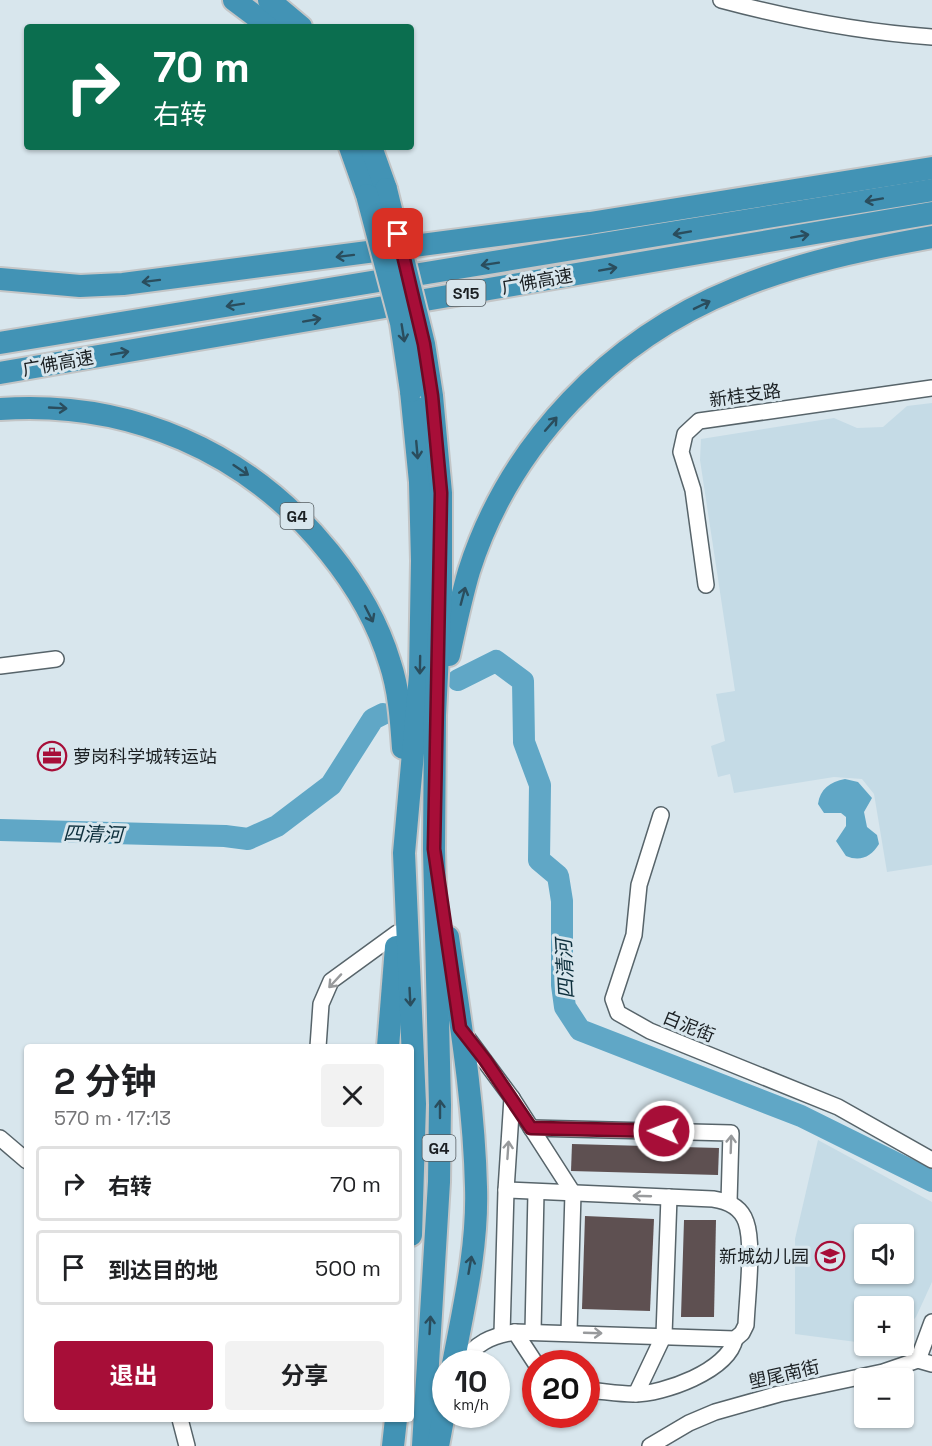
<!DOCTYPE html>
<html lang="zh">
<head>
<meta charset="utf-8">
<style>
	:root { --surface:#fff; --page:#f2f2f2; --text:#202124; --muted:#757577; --line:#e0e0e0; --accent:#a70e38 }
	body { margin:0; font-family:"Space Grotesk","Noto Sans SC",sans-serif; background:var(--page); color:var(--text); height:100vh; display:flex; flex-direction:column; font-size:22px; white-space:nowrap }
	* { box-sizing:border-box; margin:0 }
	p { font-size:20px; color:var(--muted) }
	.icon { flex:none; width:33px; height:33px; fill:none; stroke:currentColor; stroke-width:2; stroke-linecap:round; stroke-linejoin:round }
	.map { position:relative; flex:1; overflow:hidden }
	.panel { position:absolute; left:24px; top:1044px; width:390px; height:378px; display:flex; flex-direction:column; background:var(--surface); border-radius:6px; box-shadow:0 2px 4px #0004 }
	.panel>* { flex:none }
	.banner { position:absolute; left:24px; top:24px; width:390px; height:126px; border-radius:6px; box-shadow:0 2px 4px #0004; background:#0b6e4f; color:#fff; overflow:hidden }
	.tools { position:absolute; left:854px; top:1224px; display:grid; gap:12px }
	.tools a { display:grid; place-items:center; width:60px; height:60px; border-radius:6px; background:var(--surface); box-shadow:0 2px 4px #0004; font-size:30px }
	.speed { position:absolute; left:432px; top:1350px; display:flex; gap:12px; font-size:30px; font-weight:700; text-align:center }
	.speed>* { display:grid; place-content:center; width:78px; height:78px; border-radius:50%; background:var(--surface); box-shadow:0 2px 4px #0004; line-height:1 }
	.speed small { font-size:15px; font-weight:400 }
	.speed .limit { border:9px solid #d22; background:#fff; color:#111 }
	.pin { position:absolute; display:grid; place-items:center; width:51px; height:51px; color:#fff; margin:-26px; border-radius:12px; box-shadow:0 3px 9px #0006 }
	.me { position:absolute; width:66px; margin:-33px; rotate:271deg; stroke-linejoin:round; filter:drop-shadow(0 0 4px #0008) }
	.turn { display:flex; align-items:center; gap:21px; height:126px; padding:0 30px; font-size:27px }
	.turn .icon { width:78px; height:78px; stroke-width:2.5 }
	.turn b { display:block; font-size:42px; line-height:51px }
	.round { display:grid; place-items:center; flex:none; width:63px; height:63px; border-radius:6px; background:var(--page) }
	.overview { display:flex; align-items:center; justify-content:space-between; height:102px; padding:0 30px }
	h1 { font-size:36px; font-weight:700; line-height:45px }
	.cta { display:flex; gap:12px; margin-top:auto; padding:12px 30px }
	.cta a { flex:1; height:69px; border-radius:6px; background:var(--accent); color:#fff; font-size:24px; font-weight:700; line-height:69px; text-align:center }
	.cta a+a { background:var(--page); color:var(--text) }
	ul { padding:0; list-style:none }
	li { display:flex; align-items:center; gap:18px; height:75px; margin:0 12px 9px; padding:0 18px; border:3px solid var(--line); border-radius:6px }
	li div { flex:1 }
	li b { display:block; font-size:22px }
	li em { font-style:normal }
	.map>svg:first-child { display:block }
	.built { fill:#c5dbe6; fill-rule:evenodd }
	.water { fill:#60a7c6 }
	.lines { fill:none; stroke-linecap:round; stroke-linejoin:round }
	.river { stroke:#60a7c6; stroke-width:22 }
	.building { fill:#5e5051 }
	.minor-casing { stroke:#57646a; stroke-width:18 }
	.highway-casing { stroke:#c3c5c6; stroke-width:26 }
	.minor { stroke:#fff; stroke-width:15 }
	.highway { stroke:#4293b5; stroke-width:22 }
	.highway-bridge-casing { stroke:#c3c5c6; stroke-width:26; stroke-linecap:butt }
	.highway-bridge { stroke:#4293b5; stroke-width:22 }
	.oneway { stroke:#2a4d5d }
	.oneway2 { stroke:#989a9c }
	.route-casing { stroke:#6d0924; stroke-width:15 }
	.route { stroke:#a70e38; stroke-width:10 }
	.labels { text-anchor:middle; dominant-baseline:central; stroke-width:6; stroke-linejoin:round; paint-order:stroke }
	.shield { fill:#d8e6ed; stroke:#535b5f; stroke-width:1.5 }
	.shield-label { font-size:16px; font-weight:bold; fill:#1a1f22 }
	.street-label { font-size:18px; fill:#1a1f22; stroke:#d8e6ed }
	.poi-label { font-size:18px; fill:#1a1f22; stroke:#d8e6ed; text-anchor:start }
	.water-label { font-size:20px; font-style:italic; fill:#0d2f3c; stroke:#d8e6ed }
</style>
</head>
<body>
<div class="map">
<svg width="932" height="1446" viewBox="0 0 932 1446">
	<rect width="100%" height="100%" fill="#d8e6ed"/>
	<!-- built -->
	<g class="built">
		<path d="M932,403V865L887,872L874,794L862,779L834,777L734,793L730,774L718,777L711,746L725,741L716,694L735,691L700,460L701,439L834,418L857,428L883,427L907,406Z"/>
		<path d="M818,1140L932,1202V1282L916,1317L903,1330V1306H864V1343L795,1334V1239ZM864,1234H903V1274H864Z"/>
	</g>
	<!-- water -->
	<path class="water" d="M845,779L858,782L872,798L864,812L867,827L877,835L879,844C871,857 860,862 846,856L836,841L846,826V817L841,813H824L818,804C820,789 830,782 845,779Z"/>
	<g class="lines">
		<!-- river -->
		<g class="river">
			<path d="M458,680L496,661L523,681L524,742L540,785L539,860L558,876L562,901V985L565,1007L580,1030L801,1116L932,1181"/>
			<path d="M0,830L225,836L248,839L277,826L331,785L373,719L383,714"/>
		</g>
	</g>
	<!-- building -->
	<g class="building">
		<path d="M572,1144L719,1148L718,1175L571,1171Z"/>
		<path d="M585,1216L654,1219L650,1311L582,1309Z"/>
		<path d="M684,1220H716L714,1317H681Z"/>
	</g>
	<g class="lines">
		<!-- minor casing -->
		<g class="minor-casing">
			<g id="minor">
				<path d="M721,0C792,19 859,32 932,37"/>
				<path d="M706,585L693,490L681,452L685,434L699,421L932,388"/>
				<path d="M0,666L56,659"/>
				<path d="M661,815L639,885L634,935L613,999L618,1013L650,1031L838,1107L932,1160"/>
				<path d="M464,1033L512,1098L573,1193L569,1332"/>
				<path d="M318,1047L321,1004L331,981L397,933"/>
				<path d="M531,1128L731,1133L729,1202"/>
				<path d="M0,1138L27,1161"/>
				<path d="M515,1332L536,1364"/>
				<path d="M533,1332L536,1192"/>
				<path d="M502,1334L506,1190L512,1098"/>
				<path d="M918,1360L932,1322"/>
				<path d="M462,1364C475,1343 491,1336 515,1332L735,1339L742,1333L746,1325C747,1299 754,1244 746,1222C741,1207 727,1201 713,1199L506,1190"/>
				<path d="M586,1390C602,1391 618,1394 633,1394C664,1394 728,1371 735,1339"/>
				<path d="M636,1394L664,1335L669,1197"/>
				<path d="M180,1419L187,1446"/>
				<path d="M650,1446L689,1423L715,1412L779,1394L883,1372L918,1360L932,1364"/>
			</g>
		</g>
		<!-- highway casing -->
		<g class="highway-casing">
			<g id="highway">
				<path d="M234,0L270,27"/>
				<path d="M269,0L301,27"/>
				<path d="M350,147L367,195"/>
				<path d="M371,147L386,189"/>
				<path d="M0,279L80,286L123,284L590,223L932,168"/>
				<path d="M0,343L932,190"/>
				<path d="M0,373L932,213"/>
				<path d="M0,409C129,400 248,451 329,552C355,584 378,623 390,663C399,690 401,719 403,748"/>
				<path d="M449,655C455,627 461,598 469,571C510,443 611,339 735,289C797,263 866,249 932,237"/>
				<path d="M448,937C460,1020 474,1103 476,1187C478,1246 464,1306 453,1364"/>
				<path d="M388,1047L396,947"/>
				<path d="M411,1235L415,1104L404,853L420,675L422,561L420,482L411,391"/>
				<path d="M393,1446L396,1419"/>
				<path d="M423,1446L439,1182L440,1105L434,849L435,715L441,592V493L432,396"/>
				<path d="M438,1446L446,1403"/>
			</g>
		</g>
		<!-- minor -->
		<use href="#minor" class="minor"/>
		<!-- highway -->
		<use href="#highway" class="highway"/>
		<!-- highway-bridge casing -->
		<g class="highway-bridge-casing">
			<g id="highway-bridge">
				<path d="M386,189L424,344L432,396"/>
				<path d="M367,195L401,323L411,391"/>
			</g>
		</g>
		<!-- highway-bridge -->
		<use href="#highway-bridge" class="highway-bridge"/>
	</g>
	<!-- one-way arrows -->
	<defs><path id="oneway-shaft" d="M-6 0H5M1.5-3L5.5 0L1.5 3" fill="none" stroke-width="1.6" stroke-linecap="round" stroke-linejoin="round" transform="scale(1.5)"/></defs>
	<g class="oneway">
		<use href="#oneway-shaft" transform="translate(874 200) rotate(170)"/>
		<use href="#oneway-shaft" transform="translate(682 233) rotate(170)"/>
		<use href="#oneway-shaft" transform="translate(800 236) rotate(-10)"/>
		<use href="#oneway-shaft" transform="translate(345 256) rotate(173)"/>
		<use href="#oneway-shaft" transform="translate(490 264) rotate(171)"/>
		<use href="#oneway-shaft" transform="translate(608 269) rotate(-10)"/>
		<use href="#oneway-shaft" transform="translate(151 281) rotate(173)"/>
		<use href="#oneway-shaft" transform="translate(235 305) rotate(171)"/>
		<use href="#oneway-shaft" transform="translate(702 305) rotate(-26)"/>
		<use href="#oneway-shaft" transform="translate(312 320) rotate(-10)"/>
		<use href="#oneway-shaft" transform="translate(403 333) rotate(81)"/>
		<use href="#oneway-shaft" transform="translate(120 353) rotate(-10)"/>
		<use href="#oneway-shaft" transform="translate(58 408) rotate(3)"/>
		<use href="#oneway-shaft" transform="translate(551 424) rotate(-49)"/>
		<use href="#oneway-shaft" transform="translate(417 450) rotate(85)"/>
		<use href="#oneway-shaft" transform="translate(241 470) rotate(34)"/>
		<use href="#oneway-shaft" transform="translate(463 596) rotate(-75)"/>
		<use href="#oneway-shaft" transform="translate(369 614) rotate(63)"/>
		<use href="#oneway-shaft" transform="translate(420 665) rotate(91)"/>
		<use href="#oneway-shaft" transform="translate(410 997) rotate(87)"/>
		<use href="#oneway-shaft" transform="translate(440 1109) rotate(-90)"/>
		<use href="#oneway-shaft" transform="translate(470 1265) rotate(-80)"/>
		<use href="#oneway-shaft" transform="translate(430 1325) rotate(-87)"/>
	</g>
	<g class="oneway2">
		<use href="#oneway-shaft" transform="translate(335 981) rotate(133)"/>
		<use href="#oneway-shaft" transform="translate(731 1144) rotate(-88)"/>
		<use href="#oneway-shaft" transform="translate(508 1150) rotate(-86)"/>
		<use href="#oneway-shaft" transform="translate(642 1196) rotate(-178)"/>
		<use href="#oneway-shaft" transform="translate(593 1333) rotate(2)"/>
	</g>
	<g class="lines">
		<!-- route casing -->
		<g class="route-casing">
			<path id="route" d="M398,234L424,344L432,396L441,493L434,849L460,1028L485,1060L531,1128L664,1131"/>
		</g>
		<!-- route -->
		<use href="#route" class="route"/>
	</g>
	<!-- icons -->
	<defs>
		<g id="office-ring" transform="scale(1.5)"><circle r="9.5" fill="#d8e6ed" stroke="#a70e38" stroke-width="1.5"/><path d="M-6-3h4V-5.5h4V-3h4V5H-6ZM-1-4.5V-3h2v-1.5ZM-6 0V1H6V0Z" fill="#a70e38"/></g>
		<g id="school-ring" transform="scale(1.5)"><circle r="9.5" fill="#d8e6ed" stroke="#a70e38" stroke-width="1.5"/><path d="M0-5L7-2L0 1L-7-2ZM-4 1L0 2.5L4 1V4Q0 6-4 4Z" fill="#a70e38"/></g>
	</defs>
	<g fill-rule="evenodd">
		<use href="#office-ring" x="52" y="756"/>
		<use href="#school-ring" x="830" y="1256"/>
	</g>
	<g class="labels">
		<!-- shield labels -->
		<g class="shield">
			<rect x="446.5" y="280" width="39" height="26" rx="4.5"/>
			<rect x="280.5" y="503" width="33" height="26" rx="4.5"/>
			<rect x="422.5" y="1135" width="33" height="26" rx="4.5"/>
		</g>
		<g class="shield-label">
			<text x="466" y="293">S15</text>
			<text x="297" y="516">G4</text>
			<text x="439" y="1148">G4</text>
		</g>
		<!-- street labels -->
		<g class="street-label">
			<text transform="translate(537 281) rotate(-10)">广佛高速</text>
			<text transform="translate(58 363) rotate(-10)">广佛高速</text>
			<text transform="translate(745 395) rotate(-8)">新桂支路</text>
			<text transform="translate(689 1026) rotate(22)">白泥街</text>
			<text transform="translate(784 1374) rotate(-13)">塱尾南街</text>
		</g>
		<!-- poi labels -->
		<g class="poi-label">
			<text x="73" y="756">萝岗科学城转运站</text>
			<text x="809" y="1256" text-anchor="end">新城幼儿园</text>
		</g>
		<!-- water labels -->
		<g class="water-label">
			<text transform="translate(93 834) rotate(2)">四清河</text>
			<text transform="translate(565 969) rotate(-93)">四清河</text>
		</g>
	</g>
</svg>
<div class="tools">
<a><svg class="icon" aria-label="sound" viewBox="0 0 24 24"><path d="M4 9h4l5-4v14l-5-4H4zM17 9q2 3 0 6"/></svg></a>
<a>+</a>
<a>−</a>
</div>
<div class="speed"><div>10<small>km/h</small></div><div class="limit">20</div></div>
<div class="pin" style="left:398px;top:234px;background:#d93025"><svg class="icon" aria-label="arrive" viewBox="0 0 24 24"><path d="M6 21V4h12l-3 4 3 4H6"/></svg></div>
<svg class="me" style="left:664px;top:1131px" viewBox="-20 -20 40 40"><circle r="17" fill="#a70e38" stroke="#fff" stroke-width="3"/><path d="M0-11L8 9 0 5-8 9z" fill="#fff"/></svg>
<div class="banner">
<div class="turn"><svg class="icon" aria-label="right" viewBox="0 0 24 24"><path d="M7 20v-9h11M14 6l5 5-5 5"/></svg><div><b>70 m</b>右转</div></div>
</div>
<section class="panel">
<div class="overview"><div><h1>2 分钟</h1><p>570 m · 17:13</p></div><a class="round"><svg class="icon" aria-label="close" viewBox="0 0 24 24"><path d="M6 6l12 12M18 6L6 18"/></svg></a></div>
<ul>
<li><svg class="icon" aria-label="right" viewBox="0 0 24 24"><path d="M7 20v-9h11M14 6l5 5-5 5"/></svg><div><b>右转</b></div><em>70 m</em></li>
<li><svg class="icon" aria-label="arrive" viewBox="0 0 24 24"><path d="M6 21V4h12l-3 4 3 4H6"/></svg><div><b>到达目的地</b></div><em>500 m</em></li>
</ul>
<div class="cta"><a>退出</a><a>分享</a></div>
</section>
</div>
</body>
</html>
